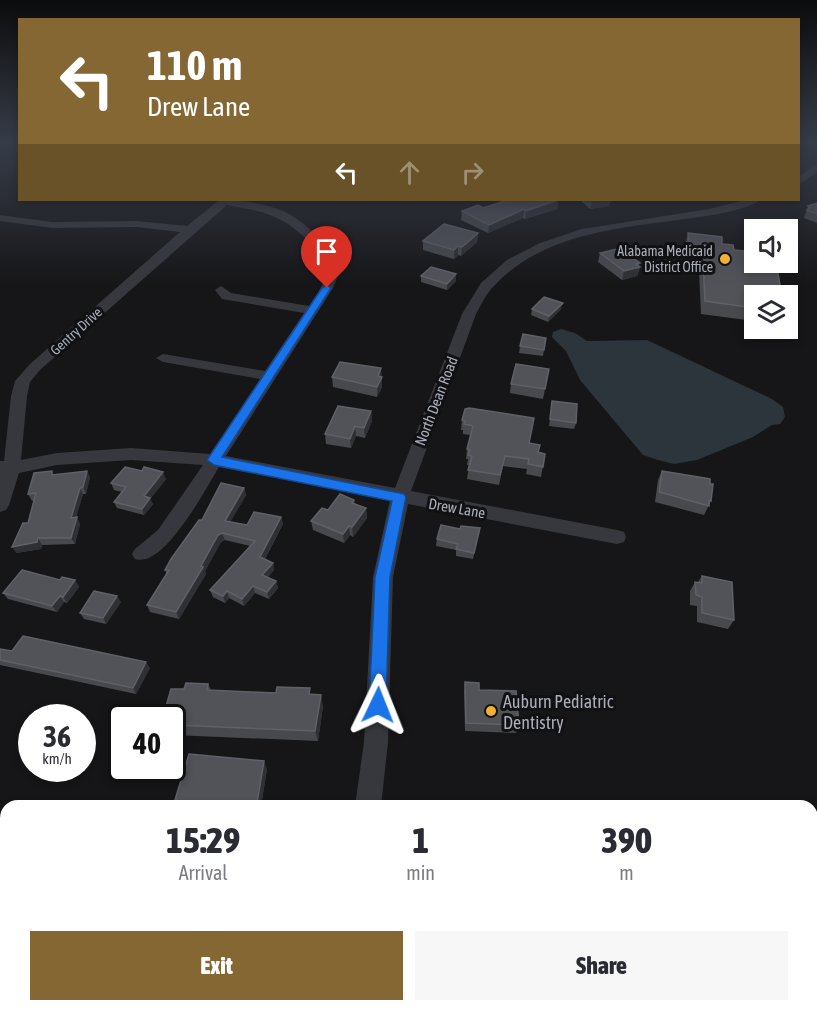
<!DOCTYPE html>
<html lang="en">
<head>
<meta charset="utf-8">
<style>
	:root { --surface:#fff; --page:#f7f7f7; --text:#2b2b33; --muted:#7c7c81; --accent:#856733 }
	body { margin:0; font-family:"Asap Condensed",sans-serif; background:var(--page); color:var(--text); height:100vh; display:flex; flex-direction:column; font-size:22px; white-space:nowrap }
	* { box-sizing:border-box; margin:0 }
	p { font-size:20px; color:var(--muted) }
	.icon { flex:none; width:33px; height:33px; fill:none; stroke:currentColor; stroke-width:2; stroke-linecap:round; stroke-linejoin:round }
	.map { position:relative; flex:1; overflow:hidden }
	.side { position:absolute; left:0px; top:800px; width:818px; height:212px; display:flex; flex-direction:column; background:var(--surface); border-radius:18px 18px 0 0; box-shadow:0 3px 9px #0003 }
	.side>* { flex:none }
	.banner { position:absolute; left:18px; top:18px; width:782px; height:183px; border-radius:0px; box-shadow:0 3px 9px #0003; background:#856733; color:#fff; overflow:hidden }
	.tools { position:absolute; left:744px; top:219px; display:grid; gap:12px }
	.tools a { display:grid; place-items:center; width:54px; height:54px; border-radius:0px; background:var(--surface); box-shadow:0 3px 9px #0003; font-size:30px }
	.speed { position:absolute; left:18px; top:704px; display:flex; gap:12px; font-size:30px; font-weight:700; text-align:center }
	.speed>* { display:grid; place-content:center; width:78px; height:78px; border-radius:50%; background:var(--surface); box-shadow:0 3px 9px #0003; line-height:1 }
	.speed small { font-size:15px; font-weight:400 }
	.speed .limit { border:3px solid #111; border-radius:9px; background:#fff; color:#111 }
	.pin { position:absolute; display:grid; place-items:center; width:51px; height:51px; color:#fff; margin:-62px -26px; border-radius:50% 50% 50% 0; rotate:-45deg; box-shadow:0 0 6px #0007 }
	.pin .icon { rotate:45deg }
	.me { position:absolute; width:66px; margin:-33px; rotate:2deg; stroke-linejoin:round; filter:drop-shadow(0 0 4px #0008) }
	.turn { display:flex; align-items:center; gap:21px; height:126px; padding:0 30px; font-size:27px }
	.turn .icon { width:78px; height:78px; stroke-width:2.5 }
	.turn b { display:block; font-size:42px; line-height:51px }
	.lanes { display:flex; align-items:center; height:57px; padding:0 30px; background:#0003; justify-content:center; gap:30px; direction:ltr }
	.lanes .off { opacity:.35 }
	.eta { display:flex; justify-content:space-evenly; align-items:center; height:102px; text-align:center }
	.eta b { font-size:36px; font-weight:800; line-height:42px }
	.cta { display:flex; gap:12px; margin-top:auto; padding:12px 30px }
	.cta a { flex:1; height:69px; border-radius:0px; background:var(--accent); color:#fff; font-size:24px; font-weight:800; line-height:69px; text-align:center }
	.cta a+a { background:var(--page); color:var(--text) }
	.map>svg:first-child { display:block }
	.water { fill:#2c353c }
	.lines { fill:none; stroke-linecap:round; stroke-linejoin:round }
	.minor { fill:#37383d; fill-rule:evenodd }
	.wall { fill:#47494d }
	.shaded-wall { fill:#2f3033 }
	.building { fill:#525359; stroke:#5f6168; stroke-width:1.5 }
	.route { fill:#1a73e8; stroke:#114b97; stroke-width:1.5 }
	.poi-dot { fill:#f2b134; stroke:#111113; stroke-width:2 }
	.labels { text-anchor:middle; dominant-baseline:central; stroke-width:6; stroke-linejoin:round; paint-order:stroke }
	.far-poi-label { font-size:14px; fill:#a8adb8; stroke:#111113; text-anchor:end }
	.far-street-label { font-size:14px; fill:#a8adb8; stroke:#111113 }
	.street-label { font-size:15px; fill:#a8adb8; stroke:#111113 }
	.near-poi-label { font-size:18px; fill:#a8adb8; stroke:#111113; text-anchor:start }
</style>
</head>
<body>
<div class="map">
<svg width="817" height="1010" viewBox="0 0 817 1010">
	<rect width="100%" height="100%" fill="#161618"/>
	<!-- water -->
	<path class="water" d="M561,329L575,333L587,341L647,340L772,399L783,407L785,417L780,424L772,425L753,437L697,460L674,464L658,460L643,455L580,380L566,351L552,337L553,332Z"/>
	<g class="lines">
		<!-- minor -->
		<g class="minor">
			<path d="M817,164V172L798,185V177Z"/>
			<path d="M219,200C240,200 263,203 283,211C300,218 333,247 338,266C340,273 336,281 333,288L226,456L395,488L462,314L481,283L507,260L540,243L582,229L709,209L745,200H760C749,209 714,215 699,217C627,228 545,230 493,287C486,294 481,305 476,314L411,491L617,530L624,532L626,537L624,542L617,544L408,504L393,577L388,742L381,806H355L364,742L373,577L390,500L219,467C206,488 164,569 135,559L132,554L135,549L158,530L203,465L131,460L57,465L19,473L9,505L6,510L0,512V461H4L11,396L15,381L30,364L180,232L137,227L52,228L0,221V215L52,222L137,221L187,226ZM227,205C265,212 284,215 312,245C317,251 325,259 326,268C327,282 316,295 309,306L231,293L221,286L215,290L222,299L304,313L265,371L163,354L156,358L163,362L260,379L210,454L131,448L57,453L21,460L27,396L30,382L40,370Z"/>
			<path d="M817,888V921L812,923V891Z"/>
			<path d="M303,1005H333L332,1010H302Z"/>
		</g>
	</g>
	<!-- wall -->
	<g class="wall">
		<path d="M558,200L557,209L525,219L523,218L488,233L461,220L462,211L483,208Z"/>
		<path d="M580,200H611L609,206L590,209Z"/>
		<path d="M817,203V223L804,218L808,206Z"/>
		<path d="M478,233L477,242L461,256L458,255L454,259L423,250V241Z"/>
		<path d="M688,233L722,244L734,250L745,264L754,296V321L701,314L699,271L685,269V245Z"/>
		<path d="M600,253L632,256V258L640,267L637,276L622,280L598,262Z"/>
		<path d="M456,274V281L447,290L421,282V276Z"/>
		<path d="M532,309H561L548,322L531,315Z"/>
		<path d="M546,338L543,356L519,353L520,346Z"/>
		<path d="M381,368L382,387L377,397L333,387L332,377Z"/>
		<path d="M549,369L543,399L510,393L511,384Z"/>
		<path d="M552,401L576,423L574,429L549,426Z"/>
		<path d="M371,411L372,421L365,438L356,436L351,448L326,444L325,434Z"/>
		<path d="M462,420L529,443L538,452L545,454L541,477L526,474L527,469L503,466L499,485L467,479L469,465H467L468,459H466L467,449L470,435L463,434V430H461Z"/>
		<path d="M662,471L710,484L711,501L704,515L655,502L658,480Z"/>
		<path d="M54,474L90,477L86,494H83L76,517L80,524L75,544L42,545L41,549L16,553L28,523L34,500L32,501L28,494Z"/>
		<path d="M166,479L150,499L153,504L144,515L117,508L114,502L122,492L114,490L111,483Z"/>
		<path d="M244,488L246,495L230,522L247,525L281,517L283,524L265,559L273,563L274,570L268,577L276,581L278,588L269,599L255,593L244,606L229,598L225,603L213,597L210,590L250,546L225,540L221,542L205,571L206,574L179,619L150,612L147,605L167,574L165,570L202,520Z"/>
		<path d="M354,500L355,504L366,508L367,518L353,537L350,535L344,543L313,530L311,521L328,510Z"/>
		<path d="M480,528L473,559L456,556V550L436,546L437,539L460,529Z"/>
		<path d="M702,576L734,620L728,629L697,622V606L690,605V591L695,582H698Z"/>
		<path d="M60,580H75L79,587L67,603L64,602L57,612L8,599L3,593Z"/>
		<path d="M121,602L106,624L84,619L80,613Z"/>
		<path d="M0,649L12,651L150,668L136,694L0,665Z"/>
		<path d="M465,682L479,690L519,725L516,733L465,731L464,691Z"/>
		<path d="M208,684L211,690L311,695L323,706L318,741L172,735V717L184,689Z"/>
		<path d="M267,769L261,806H180L175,800Z"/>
		<path d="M384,1006L524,1010H385Z"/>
	</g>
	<!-- shaded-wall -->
	<g class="shaded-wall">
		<path d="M558,200L557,209L525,219L526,211Z"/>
		<path d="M592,200H611L609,206L590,209Z"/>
		<path d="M524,209L523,218L488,233L489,225Z"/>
		<path d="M478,233L477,242L461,256L462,247Z"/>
		<path d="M458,246V255L454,259V250Z"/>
		<path d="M640,263L637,276L622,280L624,271Z"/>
		<path d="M456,274V281L447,290V284Z"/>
		<path d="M563,303L561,309L548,322L549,316Z"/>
		<path d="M381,368L382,387L377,397L378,376Z"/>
		<path d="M371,411L372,421L365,438L364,428Z"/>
		<path d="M355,426L356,436L351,448L350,439Z"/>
		<path d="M87,471L90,477L86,494L83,487Z"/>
		<path d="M163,472L166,479L150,499L153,504L144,515L142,509L144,496Z"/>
		<path d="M80,488L83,494L74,524L71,518Z"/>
		<path d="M244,488L246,495L227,528L225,521Z"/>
		<path d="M366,508L367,518L353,537L352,527Z"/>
		<path d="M77,517L80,524L75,544L71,538Z"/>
		<path d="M281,517L283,524L262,564L260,557Z"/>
		<path d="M349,526L350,535L344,543L343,534Z"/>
		<path d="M222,533L225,540L221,542L205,571L206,574L179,619L176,612L218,535Z"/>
		<path d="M38,538L42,545L41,549L16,553L12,547Z"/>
		<path d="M273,563L274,570L264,582L262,575Z"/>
		<path d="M75,580L79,587L67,603L63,597Z"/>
		<path d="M276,581L278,588L269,599L267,592Z"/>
		<path d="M253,586L255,593L244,606L242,599Z"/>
		<path d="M227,591L229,598L225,603L223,596Z"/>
		<path d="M60,596L64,602L57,612L52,606Z"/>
		<path d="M117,596L121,602L106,624L103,618Z"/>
		<path d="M146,662L150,668L136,694L133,688Z"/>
		<path d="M321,695L323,706L318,741L315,731Z"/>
		<path d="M264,761L267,769L261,806H259L257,803Z"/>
		<path d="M244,1005H251L249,1010H242Z"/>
	</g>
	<!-- building -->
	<g class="building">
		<path d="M508,200H558L526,211L524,209L489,225L462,211L478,205L483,208Z"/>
		<path d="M817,203V214L807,210L810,207L808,206Z"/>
		<path d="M444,224L478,233L462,247L458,246L454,250L423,241Z"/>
		<path d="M688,233L722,237V244L733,245L734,250L744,251L745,264L777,268L782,296H754V308L705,301L703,259L689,257Z"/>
		<path d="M621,248L632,256H630L640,263L636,264L640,267L624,271L600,253Z"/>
		<path d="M431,267L456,274L447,284L421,276Z"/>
		<path d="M544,297L563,303L549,316L532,309Z"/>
		<path d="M523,334L546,338L544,350L520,346Z"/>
		<path d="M340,362L381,368L378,376L382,377L377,387L332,377Z"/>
		<path d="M516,364L549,369L545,389L511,384Z"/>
		<path d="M552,401L577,404L576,423L550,419Z"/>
		<path d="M338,406L371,411L364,428L355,426L350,439L325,434Z"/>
		<path d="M469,408L534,418L529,443L540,445L538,452L545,454L543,467L528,464L529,459L505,456L500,475L468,470L472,456L468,455L470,450L467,449L473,426L464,424L465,421L462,420L465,409Z"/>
		<path d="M125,467L142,471L144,467L163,472L144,496L150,498L142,509L114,502L126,487L111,483Z"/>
		<path d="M52,471V475L87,471L83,487L80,488L71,518L77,517L71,538H38L37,542L12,547L23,523H28L36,493L28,494L34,473Z"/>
		<path d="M662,471L710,479V484H713L711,501L709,500V506L659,492Z"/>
		<path d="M221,483L244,488L225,521L247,525L254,512L281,517L260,557L273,563L262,575L276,581L267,592L253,586L242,599L227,591L223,596L210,590L255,541L222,533L218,535L201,566L203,567L176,612L147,605L169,570H165L171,559L199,520H202Z"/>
		<path d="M340,494L354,500L352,503L366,508L352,527L349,526L343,534L311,521L322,508L328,510Z"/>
		<path d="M441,525L460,529L461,526L480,528L474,553L456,549L458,544L437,539Z"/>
		<path d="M22,570L60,580L62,577L75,580L63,597L60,596L52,606L3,593Z"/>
		<path d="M702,576L732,582L734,620L702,613V597L696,595L695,582L702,583Z"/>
		<path d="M94,591L117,596L103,618L80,613Z"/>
		<path d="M23,636L146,662L133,688L0,660V649L12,651Z"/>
		<path d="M465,682L479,683V690L516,691L519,725L466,723Z"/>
		<path d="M186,683L208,684L207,690L276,693L277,687L310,688L309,694L321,695L315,731L172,725V717H163L171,689H184Z"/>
		<path d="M189,754L264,761L257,803L254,802L253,806H217L175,800Z"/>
		<path d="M106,1005H244L242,1010H116L105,1006Z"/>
		<path d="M384,1005H524V1010H396L384,1006Z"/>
	</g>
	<!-- sky -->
	<linearGradient id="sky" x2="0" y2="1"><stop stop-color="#0c0c0d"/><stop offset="0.5" stop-color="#363c48"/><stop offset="1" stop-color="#363c48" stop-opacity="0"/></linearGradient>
	<rect width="817" height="286" fill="url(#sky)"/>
	<!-- route -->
	<path class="route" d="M327,285L331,288L222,457L404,494L406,497L390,577L386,705L384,711L378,713L371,711L369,705L375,577L392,501L214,465L207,460L322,288Z"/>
	<!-- markers -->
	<g class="poi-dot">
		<circle cx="725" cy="259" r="6"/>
		<circle cx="491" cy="711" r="6"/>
	</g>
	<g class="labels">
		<!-- far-poi labels -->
		<g class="far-poi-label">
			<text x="713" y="251">Alabama Medicaid<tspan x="713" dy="16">District Office</tspan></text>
		</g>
		<!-- far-street labels -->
		<g class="far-street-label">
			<text transform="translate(76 331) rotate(-42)">Gentry Drive</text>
		</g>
		<!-- street labels -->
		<g class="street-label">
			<text transform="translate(436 401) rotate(-69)">North Dean Road</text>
			<text transform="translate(457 508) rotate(10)">Drew Lane</text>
		</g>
		<!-- near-poi labels -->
		<g class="near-poi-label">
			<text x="503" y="701">Auburn Pediatric<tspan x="503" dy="21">Dentistry</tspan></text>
		</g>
	</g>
</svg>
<div class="tools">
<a><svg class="icon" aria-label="sound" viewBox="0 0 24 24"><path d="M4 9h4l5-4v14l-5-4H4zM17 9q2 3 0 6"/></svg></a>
<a><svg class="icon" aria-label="layers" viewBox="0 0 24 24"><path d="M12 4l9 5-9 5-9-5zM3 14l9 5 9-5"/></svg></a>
</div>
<div class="speed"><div>36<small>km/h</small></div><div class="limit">40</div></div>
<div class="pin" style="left:327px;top:288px;background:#d93025"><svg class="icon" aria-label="arrive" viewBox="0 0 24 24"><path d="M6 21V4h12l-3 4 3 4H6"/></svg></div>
<svg class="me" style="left:378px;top:705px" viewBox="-20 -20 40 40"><path d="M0-17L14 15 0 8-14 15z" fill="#1a73e8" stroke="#fff" stroke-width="4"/></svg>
<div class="banner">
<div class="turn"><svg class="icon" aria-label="left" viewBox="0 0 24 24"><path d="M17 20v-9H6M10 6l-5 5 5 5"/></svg><div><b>110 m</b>Drew Lane</div></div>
<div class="lanes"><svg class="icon" aria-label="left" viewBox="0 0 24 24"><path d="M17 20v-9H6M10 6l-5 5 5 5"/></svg><svg class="icon off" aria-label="ahead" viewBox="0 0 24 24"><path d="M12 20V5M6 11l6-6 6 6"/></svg><svg class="icon off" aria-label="right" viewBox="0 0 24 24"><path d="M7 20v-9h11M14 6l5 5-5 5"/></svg></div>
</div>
<section class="side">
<div class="eta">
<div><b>15:29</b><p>Arrival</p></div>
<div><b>1</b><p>min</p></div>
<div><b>390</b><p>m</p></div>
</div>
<div class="cta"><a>Exit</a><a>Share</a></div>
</section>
</div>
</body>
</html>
